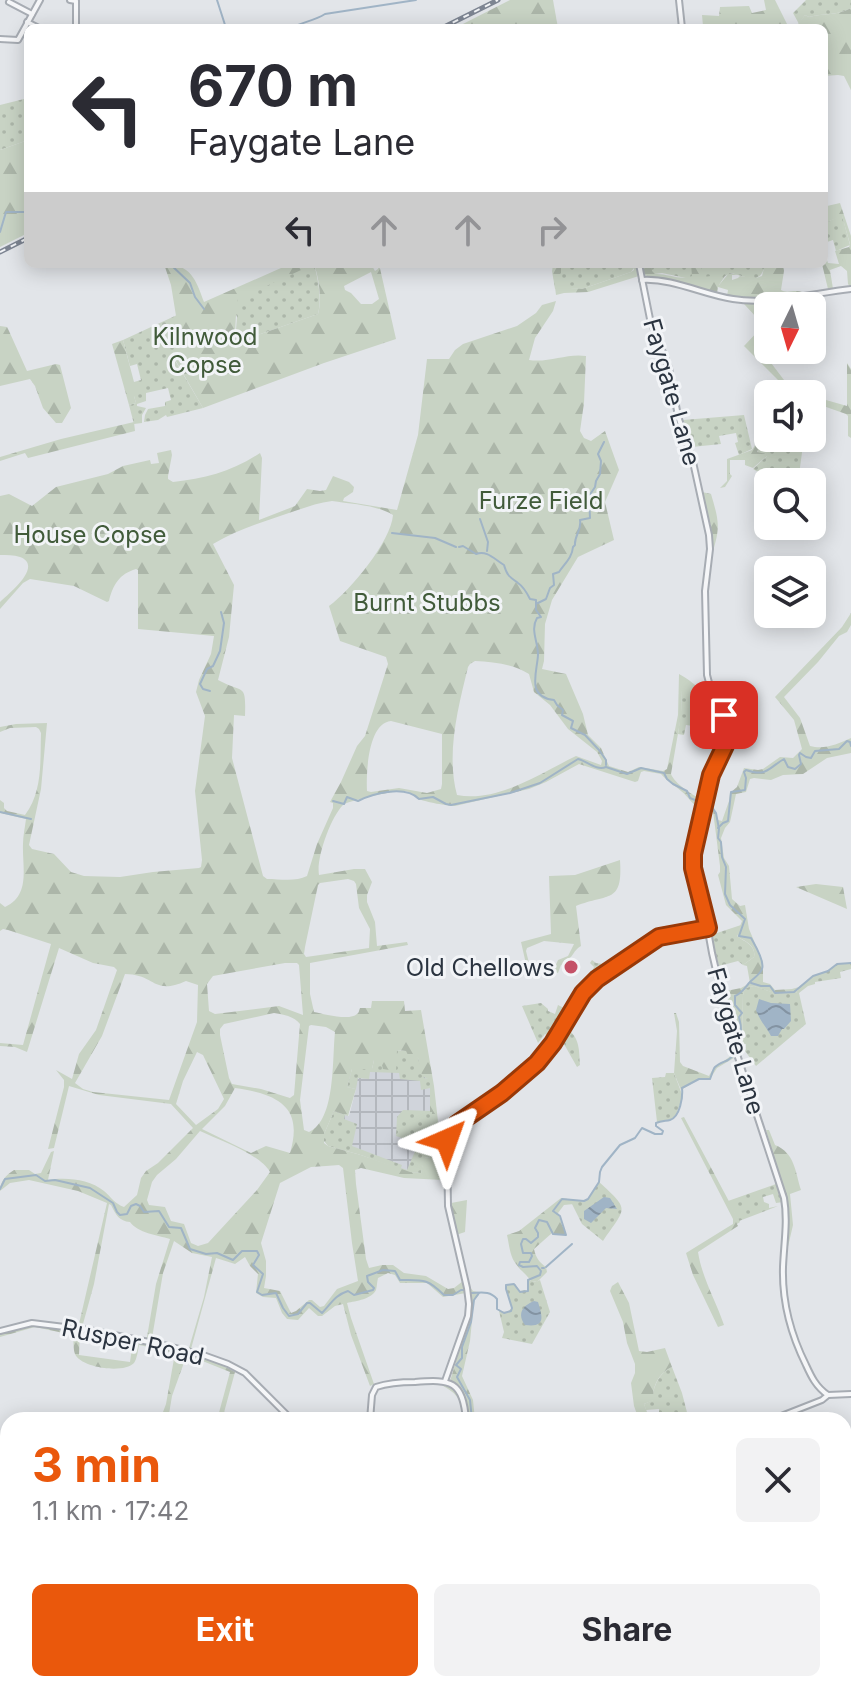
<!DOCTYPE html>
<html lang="en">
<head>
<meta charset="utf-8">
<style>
	:root { --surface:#fff; --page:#f2f2f3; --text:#2b2b33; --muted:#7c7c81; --accent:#ea580c }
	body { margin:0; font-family:Inter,sans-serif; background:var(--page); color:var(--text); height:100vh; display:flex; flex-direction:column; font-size:30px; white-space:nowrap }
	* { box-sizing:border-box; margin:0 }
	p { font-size:26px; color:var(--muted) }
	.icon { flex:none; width:44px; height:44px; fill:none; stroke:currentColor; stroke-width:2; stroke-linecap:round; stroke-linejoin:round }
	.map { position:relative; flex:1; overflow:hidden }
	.sheet { position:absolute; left:0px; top:1412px; width:852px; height:280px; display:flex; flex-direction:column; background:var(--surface); border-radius:24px 24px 0 0; box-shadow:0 4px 20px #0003 }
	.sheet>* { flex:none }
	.guide { position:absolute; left:24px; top:24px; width:804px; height:244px; border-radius:12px; box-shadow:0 4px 20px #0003; background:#fff; color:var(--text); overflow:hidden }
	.needle { width:52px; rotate:185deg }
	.tools { position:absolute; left:754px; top:292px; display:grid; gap:16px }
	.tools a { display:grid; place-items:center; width:72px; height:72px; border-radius:12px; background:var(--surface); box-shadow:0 4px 20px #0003; font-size:40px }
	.pin { position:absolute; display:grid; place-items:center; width:68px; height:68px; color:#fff; margin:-34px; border-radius:16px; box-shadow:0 4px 12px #0006 }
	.me { position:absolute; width:88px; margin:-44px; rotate:43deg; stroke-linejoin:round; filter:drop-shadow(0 0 6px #0008) }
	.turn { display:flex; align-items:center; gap:28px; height:168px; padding:0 32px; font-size:36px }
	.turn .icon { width:104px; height:104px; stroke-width:2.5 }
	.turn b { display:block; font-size:56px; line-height:68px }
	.lanes { display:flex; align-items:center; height:76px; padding:0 32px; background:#0003; justify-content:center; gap:40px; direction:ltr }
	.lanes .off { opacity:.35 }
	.round { display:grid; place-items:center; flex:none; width:84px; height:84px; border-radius:12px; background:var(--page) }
	.overview { display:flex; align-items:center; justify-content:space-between; height:136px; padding:0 32px }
	h1 { font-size:48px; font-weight:700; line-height:60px; color:var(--accent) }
	.primary-button { display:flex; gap:16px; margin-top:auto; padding:16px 32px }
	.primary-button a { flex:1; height:92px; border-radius:12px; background:var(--accent); color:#fff; font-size:32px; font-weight:700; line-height:92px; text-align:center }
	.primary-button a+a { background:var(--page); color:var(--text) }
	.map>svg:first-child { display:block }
	.industrial { fill:url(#industrial-grid) }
	.grass { fill:url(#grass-dots) }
	.forest { fill:url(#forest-firs); fill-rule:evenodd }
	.water { fill:url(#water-waves) }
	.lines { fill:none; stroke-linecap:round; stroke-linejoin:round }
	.stream { stroke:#a0b4c6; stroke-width:2 }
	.minor-casing { stroke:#a7acb3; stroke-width:8 }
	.minor { stroke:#f5f6f8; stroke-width:4 }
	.rail-casing { stroke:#7d8592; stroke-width:5 }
	.rail { stroke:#f2f4f7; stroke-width:2; stroke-dasharray:6; stroke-linecap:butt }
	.route-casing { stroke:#983908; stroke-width:20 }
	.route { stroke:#ea580c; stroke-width:14 }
	.poi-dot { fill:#c45167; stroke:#f2f4f7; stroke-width:3 }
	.labels { text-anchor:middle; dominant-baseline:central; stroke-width:6; stroke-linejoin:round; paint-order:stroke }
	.park-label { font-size:24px; fill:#415b3a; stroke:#f2f4f7 }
	.street-label { font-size:24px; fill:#2b3440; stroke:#f2f4f7 }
	.poi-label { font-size:24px; fill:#2b3440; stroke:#f2f4f7; text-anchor:end }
</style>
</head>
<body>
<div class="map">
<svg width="851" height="1692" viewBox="0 0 851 1692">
	<defs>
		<pattern id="industrial-grid" width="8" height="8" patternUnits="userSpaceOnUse" patternTransform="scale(2)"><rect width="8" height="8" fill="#d0d4db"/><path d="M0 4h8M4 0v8" fill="none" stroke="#b3b7bd"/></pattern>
		<pattern id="grass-dots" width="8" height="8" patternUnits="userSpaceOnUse" patternTransform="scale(2)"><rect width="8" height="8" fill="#c8d3c4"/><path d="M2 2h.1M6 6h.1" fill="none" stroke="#acb6a9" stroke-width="1.8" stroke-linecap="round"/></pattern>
		<pattern id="forest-firs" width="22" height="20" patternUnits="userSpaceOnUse" patternTransform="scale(2)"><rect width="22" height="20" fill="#c8d3c4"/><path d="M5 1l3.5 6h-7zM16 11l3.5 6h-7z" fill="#acb6a9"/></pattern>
		<pattern id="water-waves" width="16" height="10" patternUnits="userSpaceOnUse" patternTransform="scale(2)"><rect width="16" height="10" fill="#a0b4c6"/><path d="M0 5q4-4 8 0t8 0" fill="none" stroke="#8393a2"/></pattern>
	</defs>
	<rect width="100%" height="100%" fill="#e2e5e9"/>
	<!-- industrial -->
	<path class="industrial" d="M418,1058L430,1079L432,1111L431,1148L433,1149V1158L424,1157L421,1173L408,1172L324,1141L334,1111L349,1116L356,1089L347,1087L350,1073Z"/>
	<!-- grass -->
	<g class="grass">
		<path d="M806,0H851V8C837,16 824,13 809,17L805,15L799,24L793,13Z"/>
		<path d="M28,98V140L0,150V105Z"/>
		<path d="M842,215L850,245L836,251L833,240L824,243V232L827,222Z"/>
		<path d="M290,264H314C318,279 322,299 318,314L252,337L240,344L235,342L237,317L230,299Z"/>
		<path d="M554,264H560L564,268L568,267L567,264H634V268L631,272L582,289L562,288L555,289L552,271Z"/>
		<path d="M650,264H765C761,286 748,277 731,273L725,276L719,285L662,273L654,274L650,271Z"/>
		<path d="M177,315L178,326L173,357L203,408L167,417L166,415L158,420L144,422L145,415L148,409L165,406V402L171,400L168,388L146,393V401L137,404V406L146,408L142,415V423L134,424L129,405L136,403L134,396V382L141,380L137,364L130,366L123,340Z"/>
		<path d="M744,415L752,449L739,455L735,443L738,442L736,433L719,436L721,444L692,447L683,420Z"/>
		<path d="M776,438H804L798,482H785L784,478L762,479L760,473L753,469L767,456L764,454H758L757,448L762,442Z"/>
		<path d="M682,689C688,691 696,691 701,694C717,707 720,730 716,749L700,740L703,735L705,725L694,723L693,726L686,725L684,735L678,734L681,712Z"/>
		<path d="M741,925L737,936C745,942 756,945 754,957L743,965L738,961L719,966L711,935Z"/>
		<path d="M642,944L585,985L553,1038L545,1034L538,1043L522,1006L541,1003L548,1009V1011L555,1014L558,1005L564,1008L581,983L588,979L594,967L590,963L592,960L596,963L603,964Z"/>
		<path d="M851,963V969L840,972L841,978L815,982V984L808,986L799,993L806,1024L756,1066L745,1051L746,1044H742L743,995L745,988L754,986L775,993H796L800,986L814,976L828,971L837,964Z"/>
		<path d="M566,1028C580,1037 579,1050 580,1065L577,1067L564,1044L560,1046L557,1042Z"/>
		<path d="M396,1050L406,1051L418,1058L424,1078L430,1079V1088L421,1090L420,1081L400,1079L399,1073L370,1072L369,1079L358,1078L356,1089L347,1087L352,1069H372L374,1060H382Z"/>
		<path d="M666,1073H674L683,1097L675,1117L671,1120L657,1122L652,1078L665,1077Z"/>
		<path d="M403,1110L432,1111C433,1123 429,1138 432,1148L396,1136L397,1117Z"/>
		<path d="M334,1111L345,1115L344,1119L357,1124L352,1146L402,1165L401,1168L407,1170L416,1149L443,1156L444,1160L425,1157L421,1173L407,1172L361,1155L328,1146L324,1141V1134Z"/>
		<path d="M599,1182C631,1211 626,1207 603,1241L582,1224L572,1204L575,1200L584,1201L588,1199Z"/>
		<path d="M776,1184L783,1202L776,1203L773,1194L763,1197L764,1202L769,1204V1208L778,1206L739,1221L728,1201Z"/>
		<path d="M528,1280L536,1282L540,1280L550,1312L532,1344L502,1338L504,1332L499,1311L507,1312L512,1308L506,1289L507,1284H515L520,1291L525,1290L528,1292Z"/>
		<path d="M672,1367L682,1393L689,1420H674L671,1413L655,1419V1416L659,1414V1409L646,1410L644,1404L653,1400C652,1387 660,1372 672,1367Z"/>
	</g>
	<!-- forest -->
	<g class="forest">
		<path d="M510,0H553L558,28H455Z"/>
		<path d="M764,0H775L789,28H731L718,25L717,27L703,26L702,15L719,16L720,7L749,6L752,13L766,10Z"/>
		<path d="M851,8V90L844,76L838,75L824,76V28H795L805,15L809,17C824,13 837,16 851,8Z"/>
		<path d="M28,140V233L0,247V150Z"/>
		<path d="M824,200L827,206L840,203L851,236V288L848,284L847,271L841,266L830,270L833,289H828L822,264H824V252L828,263L839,264L835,251L849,247L850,244L842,216L827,222L824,232Z"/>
		<path d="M164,264C191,264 196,280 204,302L290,264H371L375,271L378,269L379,264L396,339L324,363L203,408L173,356L177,322L171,285ZM314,264C319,278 322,300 318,314L252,337L240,344L235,343C235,334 236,307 238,299ZM371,272L379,299L372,304H361L351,293L345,290L344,286Z"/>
		<path d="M552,264H559L561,266V273L558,276L559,287L582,289L631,272L634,270V264H637L639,276L588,292L564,293L556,295Z"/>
		<path d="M641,264H651L652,271L655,274C666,273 682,281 692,276L691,264L701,265L703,277L711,276L710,268L720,264H729L728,269L719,281V285L729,273L739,275H732V280L738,278L740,276L756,278L762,276L765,264H783L784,271L781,290C787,294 795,289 802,292C776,296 753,301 727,296L728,290L718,287L717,293L649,277L643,274Z"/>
		<path d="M556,301L553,311L535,338L529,360C549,363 567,353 586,356L584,403L580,431L584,438L591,441L605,431L619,470L605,502L614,540L578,557L552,600L545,624L544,661L542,669L566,674L583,714L588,735L601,748L609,766L628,772L639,767L663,771L667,769L678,715L679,674C695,682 731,714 727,734C725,744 717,755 713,764L719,735L716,719L711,707L700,694L682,690L681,716L671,774C675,784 692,795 703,800L701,809C691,804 689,797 681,791C674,785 667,781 661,774L644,771L641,772L638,781L635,782L579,764L546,782L529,789L455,806C448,806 425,802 419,799C413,796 411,791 403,791C395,790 347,801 343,805C331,817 316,858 319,875L354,869H365L372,882L367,895V902L375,922L377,946L407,942L408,945L310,963V994L314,1012C323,1014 350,1021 357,1014C359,1013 359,1010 360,1008H371L372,1001H404L405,1011L421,1010L434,1086L440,1139H434L433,1149L430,1148L432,1112H430V1080L422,1076L418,1058L409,1057L406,1051L397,1050L396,1071L383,1069L381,1061L374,1060L372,1069H352L347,1087L356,1089L348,1116L334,1111L324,1134V1143L328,1146L361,1155L410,1172L421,1173L424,1157L444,1160L443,1180L404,1178L361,1168L355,1170L356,1184L366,1259L369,1268L382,1265H393L404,1273L426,1276L448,1289L454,1288L463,1281L466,1293L443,1297L427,1283H400L395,1275L388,1273L378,1278C377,1282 377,1286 376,1290C372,1299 356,1301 347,1303L351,1318L374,1384L370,1386L351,1335L343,1304L335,1306L322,1316H318L309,1308L298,1320L287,1319L282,1313L276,1298L263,1297L256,1293L258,1274L250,1266L245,1257L235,1264L216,1258L191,1349L189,1348L204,1297L212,1257L192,1253L174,1241L163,1273L152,1338L156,1344C184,1351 210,1358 235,1372L222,1420H217L230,1372L190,1356L186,1357L172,1396L168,1420H160L166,1404L175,1353L139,1345C138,1350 137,1359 134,1363C124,1374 81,1368 75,1354C73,1349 74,1341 73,1335L35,1327L0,1337V1334L29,1325L80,1332L79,1355L130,1362L133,1341H140L147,1337L156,1284L170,1239C157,1235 138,1233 130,1222C119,1221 116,1215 111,1205L109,1204L94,1284L83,1324H79L107,1203L78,1191L29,1180L10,1183L0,1191C0,1181 6,1175 14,1170H29L35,1174L41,1173L51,1152L54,1151L48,1180C66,1177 89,1179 104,1191C111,1197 115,1204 124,1207L137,1195L141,1178L146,1171L158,1163L193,1128L171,1104L99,1095L69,1086L54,1148L48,1149L64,1087V1080L56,1070L72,1079L79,1054L96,1030L117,970L114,967L93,963L59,948L27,1052L15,1047L0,1046V1043L23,1045L51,944L8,930L3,929L0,931V903L5,907C31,895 22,867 23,844C23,836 25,827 26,819L0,813V800L4,803V808L7,811L25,815C43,791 40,761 41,733L39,729L36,727L10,728L0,732V727L16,724L47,723L41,789L29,845L32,849L54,854L71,872L84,876L120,877L153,872L199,868L201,867L202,860L195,791L205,716L196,692L199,680L211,654L214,636L138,629V570L136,569C119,574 113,585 109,601L107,602L74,586L30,579L23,583L0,609V602C8,594 44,566 20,557C14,555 6,555 0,555V496L9,494L32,506L56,487L108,474L123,466L150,460L151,464L159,463L157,453L171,450L172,455L168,476V479L173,482C205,479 233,471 260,453L262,458L259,520L295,506L307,489L320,491L326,490L333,476L349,482L354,487L353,492L344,498L343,501L397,510L418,435L427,359H449L455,350L463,344L517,326L536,313L542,305ZM332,501C351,504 377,505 393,515C391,541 351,590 329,606L340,641L386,657L388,664L365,736L357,746L341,782L330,802L333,803V808L317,844L307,876C296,882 280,879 267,879L263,876L232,758L234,715L245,716C246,682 244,694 218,680L229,637L234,585L213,544C235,531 259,523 283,515C299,510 315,503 332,501ZM475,661C494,662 513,664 529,674L534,692L550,705L568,729L597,752L602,761L601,765L576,756C541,773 497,803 457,795C446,754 458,708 468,667L470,664ZM391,721L442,734V784L441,789L427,793L399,788L371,792L367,791C366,773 368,723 391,721ZM348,879L354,881L356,884L359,908L370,929L369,948L306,957L304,954L305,947L318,885L320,883ZM285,963H297L299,965L303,1015L279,1006L215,1014L209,1011L207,984L213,976ZM125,974C155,974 153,996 186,981L198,985L197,1022L169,1100L93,1092L83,1089L75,1083L102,1036ZM274,1013C283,1014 295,1017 300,1024L294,1095L290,1098L261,1089L232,1084L229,1078L220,1035V1029L224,1024ZM311,1025L326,1027L335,1032C332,1059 336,1120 309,1132L304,1130L300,1100L309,1026ZM197,1052L203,1055L224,1099L218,1109L196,1125L176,1104L183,1081ZM235,1088C244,1089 252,1091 260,1093C293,1103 299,1122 290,1153L266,1146L251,1153L202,1129L225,1106ZM200,1131C219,1140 260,1154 270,1172L257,1190L208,1243L198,1246L191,1243L184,1224L171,1221L165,1207L149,1205L147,1200L152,1182L157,1175L176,1159ZM326,1166L339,1165L343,1168L352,1243L358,1281L337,1289L324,1306L320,1307L312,1300H309L296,1311L291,1313L280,1291L264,1288L266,1276V1261L261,1243L280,1183L311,1167Z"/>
		<path d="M744,304H755L768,322V338L759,347L784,380L807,394H794L788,390L744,346L760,329L757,318Z"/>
		<path d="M0,326L7,327L9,331L27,371L56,364L60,365L71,408L62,423H56L43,408L35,386L30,379L0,386Z"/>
		<path d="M123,340L134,382V396L136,403L129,405L112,344Z"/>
		<path d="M847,363L851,369V438L848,436V416L846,414L812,402V396L847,406Z"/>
		<path d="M134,422L135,431L32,457L28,458L25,453L0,461V457L61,439Z"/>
		<path d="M768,431V438H798C782,438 762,435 757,452L767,454V456L753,468L745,465V460H730V474L732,476L725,487L720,488L727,481V459L752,450L762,434Z"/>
		<path d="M702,492L711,494C718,518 721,526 713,551L711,527Z"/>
		<path d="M851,613V625L847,632L839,636L818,662L784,697L800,718L810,746C825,750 837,744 851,738V753L827,758L803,774L783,775L771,780L754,778L750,779L746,792L736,794L730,822L725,828L721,838L724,858L729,866L732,899L740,906L745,905L749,929L763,962V982L770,984L775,990L792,989L799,987L796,993H774L754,986L745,988L743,995L742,1041L739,1049L726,991L741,988L750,983L747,966L743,965L754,957C756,946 747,942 738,937L737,934L742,921L726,905L718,875L720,872V866L713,811L705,806L706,804L713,807L718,820L722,821L729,801L730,793L737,787L744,768L758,770L763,769L780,757L793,758L802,749L794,720L775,697L842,627Z"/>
		<path d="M620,860C623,904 609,893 576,906L581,946C572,951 573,960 561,965L558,973L553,971L558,960L568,956L574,944L544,941L527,948L526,951L529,963L526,964L521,942L551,934L549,876L575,875Z"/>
		<path d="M816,884L843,887L847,909L796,887Z"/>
		<path d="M674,1013H676L679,1022L680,1062L683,1066L709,1076C716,1062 725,1063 733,1053L734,1058L717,1068L710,1079H699L681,1090L674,1073L677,1031Z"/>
		<path d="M684,1117L740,1222L737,1224L738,1226L698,1252C702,1278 716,1301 724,1325L718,1327L693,1275L686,1253L728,1227L733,1224V1219L681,1118Z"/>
		<path d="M766,1130H769L775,1145C795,1153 795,1171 801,1190L790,1194L793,1225L787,1251L789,1225L787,1201Z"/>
		<path d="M561,1198L575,1200L574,1204L564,1205L558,1213L566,1235H556L552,1233L534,1249C536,1258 539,1262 546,1267L547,1272L537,1282L531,1281C526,1274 521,1271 516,1264C510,1257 509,1244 507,1235L519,1231Z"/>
		<path d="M467,1200L465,1232L456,1235L451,1203Z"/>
		<path d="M618,1282L629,1303L639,1351L647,1352L665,1348L672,1367C660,1372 651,1387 654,1400L644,1404L650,1420H639L634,1406L631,1383L635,1373V1364L627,1343L623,1322L610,1291L612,1286Z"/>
		<path d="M470,1287L473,1291L479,1292V1295L474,1300L470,1341L462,1376L473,1400L475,1420H463C460,1401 461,1396 443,1386L450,1381L470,1316Z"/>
		<path d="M851,1607V1692H799L794,1684H844V1610Z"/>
		<path d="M653,1684H751L730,1692H685L675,1689L671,1692H654Z"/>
	</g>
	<!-- water -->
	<g class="water">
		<path d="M759,999L771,1003L790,1004L791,1021L784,1029H782L778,1036H771C766,1026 761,1023 756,1010Z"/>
		<path d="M604,1197L610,1198L617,1209L606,1208L591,1223L584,1219V1211Z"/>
		<path d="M534,1301L538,1302C542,1316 547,1328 525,1325C517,1314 522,1306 534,1301Z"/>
	</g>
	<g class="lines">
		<!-- stream -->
		<g class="stream">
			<path d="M217,0L226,28"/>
			<path d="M291,28C302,22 314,21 325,14L416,0"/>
			<path d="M28,192L26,194L28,197"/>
			<path d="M0,232L6,212H28"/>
			<path d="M170,264L190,283L195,297L204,309"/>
			<path d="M480,519L488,542L487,551"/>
			<path d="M392,533L435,538L456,547"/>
			<path d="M459,547L463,546L476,554C487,550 494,559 504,565C507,576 510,577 518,583C524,587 527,593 530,599L536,600V610L541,617L537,618C530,630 538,641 538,655C537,673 526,697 554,700L557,705L563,710L562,715L573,721L571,728L585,735L599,750L606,760V765"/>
			<path d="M538,603L546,599L550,588L554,585L553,574L559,572C565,563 572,558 573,547L575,545C574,536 582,530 580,520L590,518L589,496L595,487L596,481L600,474L601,461L598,454L604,442"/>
			<path d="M210,691L203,689L200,684L207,669L213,666L220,651L224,623L221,612"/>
			<path d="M333,801L344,804L347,797L358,801C374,793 405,785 419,799L433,797L446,804L451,805L510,793L540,783L578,759C587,761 596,771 606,767L627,774L641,768L664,773L667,779L673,784L687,791L690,798L712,807L716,813L719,829L718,838L721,842L722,857L726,867L725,894L730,905L745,919L739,936L751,938C755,945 765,961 762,969C760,975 752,979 749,983C744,989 742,993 735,996V1005L742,1013L739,1017C743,1032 742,1051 728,1060C724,1062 719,1063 715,1067C713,1069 711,1077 710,1079H699L682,1088C683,1097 680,1117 670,1120C666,1121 661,1121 656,1123V1126L663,1131L662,1134H655L642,1128L635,1138L620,1145L602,1167L600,1172L599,1182L588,1199L584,1201L562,1199L553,1211L560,1216L566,1235L553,1234L547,1222L539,1220L535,1228L538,1233V1237L531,1243L526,1239H523L521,1244L523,1253H531L532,1256L529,1262H520L519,1265L523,1267L537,1266L541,1271L540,1275L528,1280V1291L520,1292L514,1284L506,1285V1289L512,1308L511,1311L504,1313L497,1309V1299C489,1290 481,1293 470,1293"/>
			<path d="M0,812L31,819"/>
			<path d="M718,828L723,823L728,821L731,792L745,790L746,778L744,772L746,770C767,777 767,769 784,759L788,767L795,769L801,764L799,755L800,753L806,757L811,758L815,751L839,749L847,741L850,742L851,746"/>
			<path d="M751,983L761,986H770L775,993L794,992L813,976L828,971L837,964L851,963"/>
			<path d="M0,1189L5,1179L36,1175L45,1181L55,1180L90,1188L113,1203L117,1212L120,1215L127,1214L131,1206L136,1204L140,1206L144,1212L159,1211L169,1227L181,1228L190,1249L206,1254L217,1253L233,1260L242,1251H257L259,1255L253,1265L263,1274L257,1292L262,1295L276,1293L283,1308L289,1316L298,1314L307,1303H310L322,1313C331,1304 335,1295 348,1291L354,1295L373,1290L374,1288L368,1282L367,1276L383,1270L395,1271L400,1280C423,1280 427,1278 444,1295H453L461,1290H464"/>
			<path d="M546,1267L572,1244"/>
			<path d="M542,1268H544"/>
			<path d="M472,1420L470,1400L457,1377L461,1369L456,1365L462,1358V1347L471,1322L474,1300L479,1293"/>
			<path d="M0,1441L8,1439"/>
			<path d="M844,1483L851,1481"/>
			<path d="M844,1636L851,1635"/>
			<path d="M691,1684L693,1692"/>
			<path d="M816,1684L824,1692"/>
			<path d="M501,1692L509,1684"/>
			<path d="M662,1692L663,1684"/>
		</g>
		<!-- minor casing -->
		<g class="minor-casing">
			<g id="minor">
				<path d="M70,0L76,1V28"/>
				<path d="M679,0L682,28"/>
				<path d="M9,2L32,14"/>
				<path d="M27,22L39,28"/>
				<path d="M0,39L18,40L40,0"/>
				<path d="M639,264L650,319L669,368L678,416L693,462L709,535L710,549L705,591L707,675L712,694L730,728L728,740L710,779L694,845L693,866L706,920L712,953L732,1039L784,1198C788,1221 784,1243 783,1267C782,1300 791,1335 806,1365C811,1376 816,1387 828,1395"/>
				<path d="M642,280C673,278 704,295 733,299C770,305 814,293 851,289"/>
				<path d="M0,1331L32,1323L89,1330L164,1345L203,1355L228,1364L245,1373L292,1420"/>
				<path d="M445,1381L468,1316L469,1304L467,1288L448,1206L447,1145L449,1133L457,1124L502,1093L537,1063L553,1043L580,998L592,983L659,937C675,931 692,932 708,928"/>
				<path d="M370,1420L372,1395L376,1387C388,1383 402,1382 415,1382C451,1379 463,1381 466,1420"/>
				<path d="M771,1420L822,1400L828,1395L851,1394"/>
				<path d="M314,1692V1684"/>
			</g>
		</g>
		<!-- minor -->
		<use href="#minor" class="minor"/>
		<!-- rail casing -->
		<g class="rail-casing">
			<g id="rail">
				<path d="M442,28L498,0"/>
				<path d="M0,252L28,238"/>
			</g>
		</g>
		<!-- rail -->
		<use href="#rail" class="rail"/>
	</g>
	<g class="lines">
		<!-- route casing -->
		<g class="route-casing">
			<path id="route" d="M447,1140L449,1133L457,1124L502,1093L537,1063L553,1043L583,993L597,979L659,937L708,928L693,868V854L711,775L730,735V726L724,715"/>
		</g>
		<!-- route -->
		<use href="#route" class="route"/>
	</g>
	<!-- markers -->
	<circle class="poi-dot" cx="571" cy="967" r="8"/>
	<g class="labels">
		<!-- park labels -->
		<g class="park-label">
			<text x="205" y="336">Kilnwood<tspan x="205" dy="28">Copse</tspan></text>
			<text x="541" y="500">Furze Field</text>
			<text x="90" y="534">House Copse</text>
			<text x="427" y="602">Burnt Stubbs</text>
		</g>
		<!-- street labels -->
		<g class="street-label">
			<text transform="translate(672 392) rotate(74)">Faygate Lane</text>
			<text transform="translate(736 1041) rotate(74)">Faygate Lane</text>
			<text transform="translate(133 1342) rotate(12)">Rusper Road</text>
		</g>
		<!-- poi labels -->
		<g class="poi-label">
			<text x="555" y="967">Old Chellows</text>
		</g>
	</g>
</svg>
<div class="tools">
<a><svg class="needle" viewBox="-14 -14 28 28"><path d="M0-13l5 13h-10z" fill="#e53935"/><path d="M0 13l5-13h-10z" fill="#7c7c81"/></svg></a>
<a><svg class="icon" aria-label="sound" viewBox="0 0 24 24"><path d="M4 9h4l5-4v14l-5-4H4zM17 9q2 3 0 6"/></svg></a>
<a><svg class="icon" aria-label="search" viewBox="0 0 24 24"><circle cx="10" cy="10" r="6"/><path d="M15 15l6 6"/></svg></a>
<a><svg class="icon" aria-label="layers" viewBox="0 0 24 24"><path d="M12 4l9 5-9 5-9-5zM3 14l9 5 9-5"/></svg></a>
</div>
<div class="pin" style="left:724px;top:715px;background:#d93025"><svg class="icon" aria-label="arrive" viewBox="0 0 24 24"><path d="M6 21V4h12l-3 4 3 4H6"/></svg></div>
<svg class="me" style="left:447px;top:1140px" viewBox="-20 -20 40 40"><path d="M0-17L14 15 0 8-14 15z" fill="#ea580c" stroke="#fff" stroke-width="4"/></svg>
<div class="guide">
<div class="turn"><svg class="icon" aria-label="left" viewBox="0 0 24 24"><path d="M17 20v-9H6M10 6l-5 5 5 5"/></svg><div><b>670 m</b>Faygate Lane</div></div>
<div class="lanes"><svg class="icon" aria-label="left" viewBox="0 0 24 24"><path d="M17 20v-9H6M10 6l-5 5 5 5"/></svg><svg class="icon off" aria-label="ahead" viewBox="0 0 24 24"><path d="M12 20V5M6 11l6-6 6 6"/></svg><svg class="icon off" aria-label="ahead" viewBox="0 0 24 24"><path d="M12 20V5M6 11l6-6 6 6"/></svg><svg class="icon off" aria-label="right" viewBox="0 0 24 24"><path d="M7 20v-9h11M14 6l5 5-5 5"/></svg></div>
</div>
<section class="sheet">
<div class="overview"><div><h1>3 min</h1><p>1.1 km · 17:42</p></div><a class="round"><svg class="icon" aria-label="close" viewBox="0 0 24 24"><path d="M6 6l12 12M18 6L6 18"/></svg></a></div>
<div class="primary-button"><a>Exit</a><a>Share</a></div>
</section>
</div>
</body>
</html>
